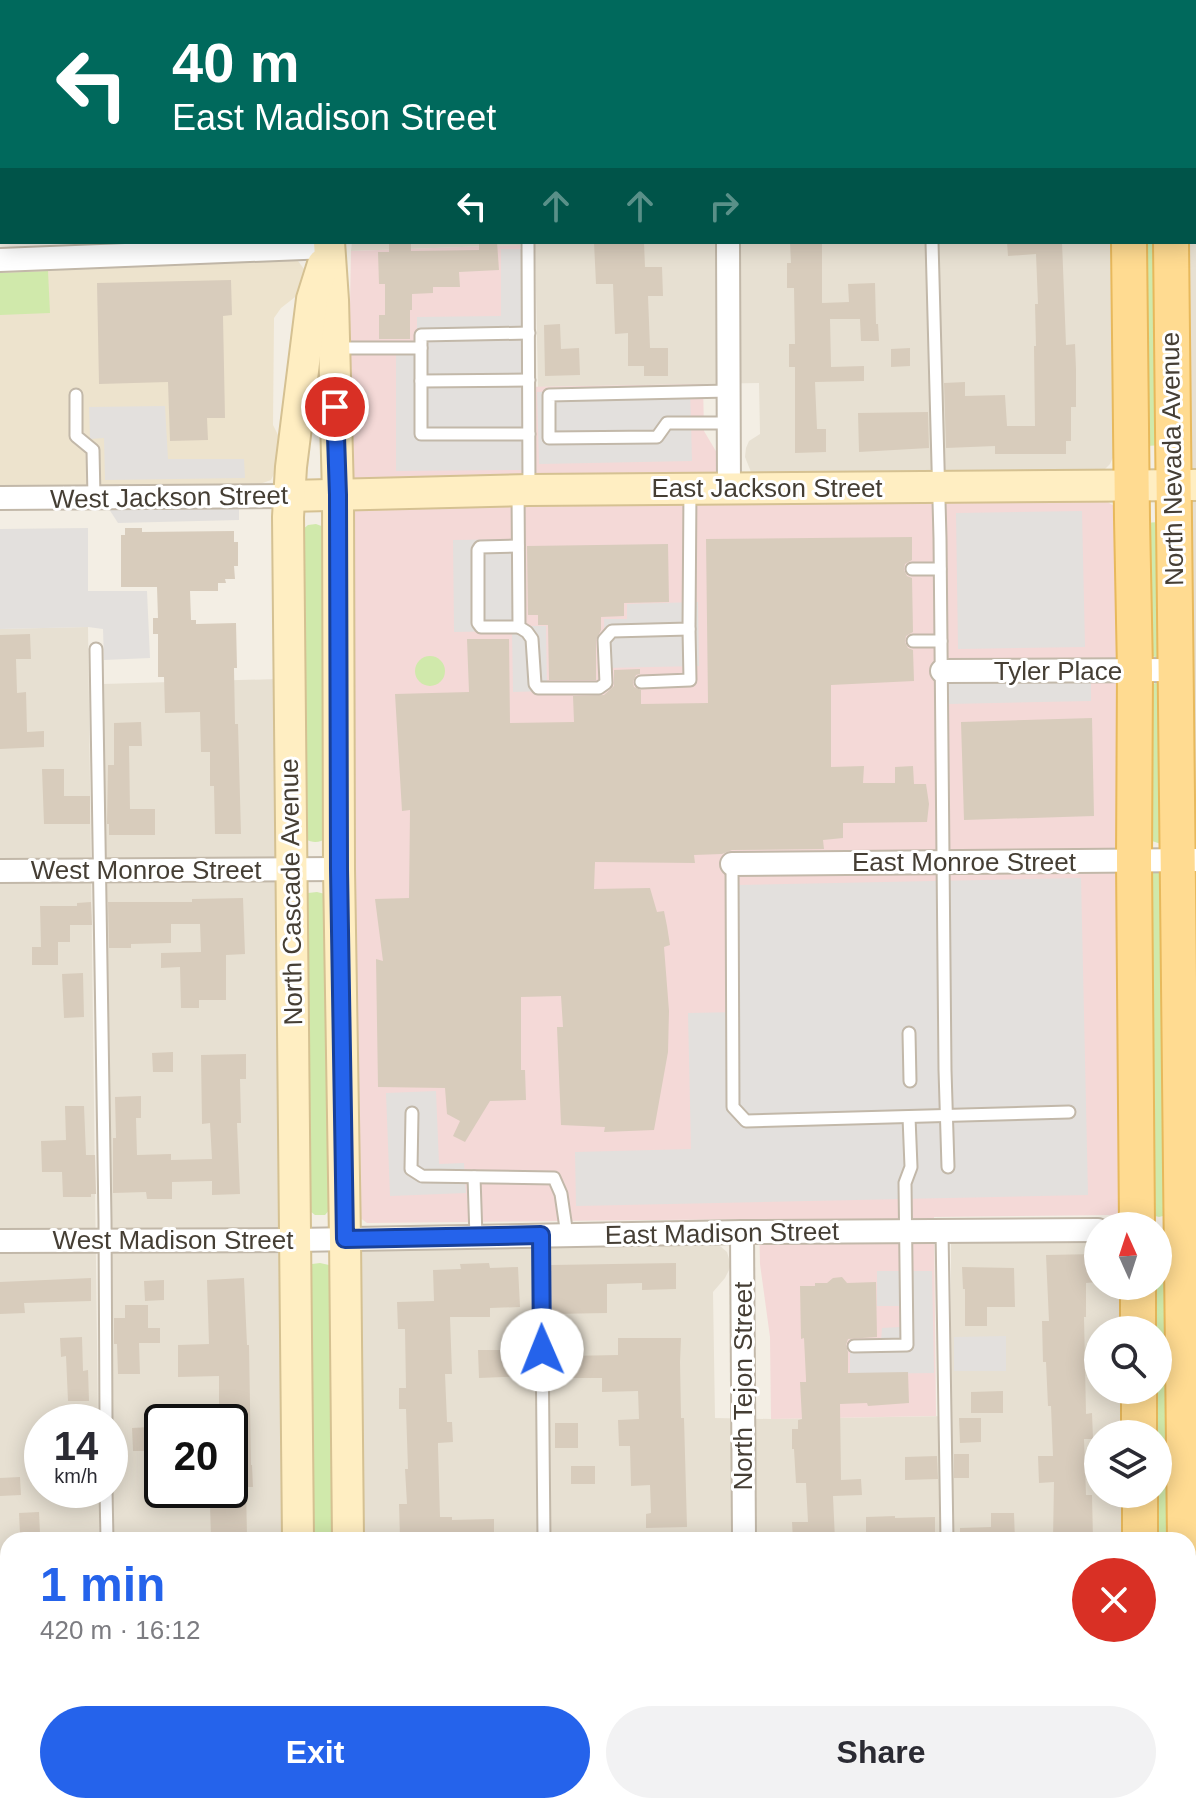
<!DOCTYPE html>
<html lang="en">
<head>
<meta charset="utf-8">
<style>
	:root { --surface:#fff; --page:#f2f2f3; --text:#2b2b33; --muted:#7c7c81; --accent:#2563eb }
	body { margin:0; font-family:Helvetica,sans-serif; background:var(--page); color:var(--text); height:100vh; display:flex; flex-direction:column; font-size:30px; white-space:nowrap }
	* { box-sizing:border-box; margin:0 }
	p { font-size:26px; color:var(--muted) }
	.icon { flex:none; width:44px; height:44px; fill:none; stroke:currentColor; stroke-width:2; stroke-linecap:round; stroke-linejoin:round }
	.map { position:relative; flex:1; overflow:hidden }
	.side { position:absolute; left:0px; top:1532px; width:1196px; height:282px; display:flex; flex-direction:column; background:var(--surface); border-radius:24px 24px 0 0; box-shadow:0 4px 20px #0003 }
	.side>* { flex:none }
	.top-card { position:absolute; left:0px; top:0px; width:1196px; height:244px; box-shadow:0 4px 20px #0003; background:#00695c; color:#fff; overflow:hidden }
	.needle { width:52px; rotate:357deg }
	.controls { position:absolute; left:1084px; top:1212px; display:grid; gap:16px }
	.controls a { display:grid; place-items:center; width:88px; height:88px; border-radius:50%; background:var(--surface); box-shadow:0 4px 20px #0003; font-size:40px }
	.speed { position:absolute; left:24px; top:1404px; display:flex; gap:16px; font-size:40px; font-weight:700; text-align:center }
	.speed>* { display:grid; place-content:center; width:104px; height:104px; border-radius:50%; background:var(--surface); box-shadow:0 4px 20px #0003; line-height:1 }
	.speed small { font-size:20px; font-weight:400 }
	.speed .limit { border:4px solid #111; border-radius:12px; background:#fff; color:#111 }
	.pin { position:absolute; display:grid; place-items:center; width:68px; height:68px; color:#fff; margin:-34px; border:4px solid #fff; border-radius:50%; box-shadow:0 2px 8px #0007 }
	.me { position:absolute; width:88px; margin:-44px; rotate:359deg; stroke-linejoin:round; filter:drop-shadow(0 0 6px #0008) }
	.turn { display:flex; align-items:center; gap:28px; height:168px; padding:0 40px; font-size:36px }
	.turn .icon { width:104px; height:104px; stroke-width:2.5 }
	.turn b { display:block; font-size:56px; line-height:68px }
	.lanes { display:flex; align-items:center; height:76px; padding:0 40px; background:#0003; justify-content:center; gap:40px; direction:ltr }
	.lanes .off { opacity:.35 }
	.round { display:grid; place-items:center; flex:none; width:84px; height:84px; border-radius:42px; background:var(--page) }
	.headline { display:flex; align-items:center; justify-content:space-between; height:136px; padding:0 40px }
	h1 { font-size:48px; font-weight:700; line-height:60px; color:var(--accent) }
	.action { display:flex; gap:16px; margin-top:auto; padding:16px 40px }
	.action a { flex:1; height:92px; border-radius:48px; background:var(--accent); color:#fff; font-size:32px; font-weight:700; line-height:92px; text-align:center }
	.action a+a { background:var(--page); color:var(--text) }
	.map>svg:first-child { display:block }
	.residential { fill:#e7e0d2; fill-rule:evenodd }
	.education { fill:#ede3cd }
	.medical { fill:#f4d9d7 }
	.green { fill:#d0e9ab }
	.parking { fill:#e3e0dd }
	.building { fill:#d8ccbc }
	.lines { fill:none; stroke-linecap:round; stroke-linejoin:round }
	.lane-casing { stroke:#c2b8a9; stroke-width:15 }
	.street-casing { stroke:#c2b8a9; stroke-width:26 }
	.secondary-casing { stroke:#d5c192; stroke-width:34 }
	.primary-casing { stroke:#e8b95c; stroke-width:38 }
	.lane { stroke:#fff; stroke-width:11 }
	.street { stroke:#fff; stroke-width:22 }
	.secondary { stroke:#ffeec2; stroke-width:30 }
	.primary { stroke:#ffdb91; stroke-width:34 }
	.route-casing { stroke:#184099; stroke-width:20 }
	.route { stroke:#2563eb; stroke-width:14 }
	.labels { text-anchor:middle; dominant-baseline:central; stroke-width:6; stroke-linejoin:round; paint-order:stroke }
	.street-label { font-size:26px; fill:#453e34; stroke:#fff }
</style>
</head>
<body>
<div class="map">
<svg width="1196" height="1813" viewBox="0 0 1196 1813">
	<rect width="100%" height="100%" fill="#f3eee4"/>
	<!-- residential -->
	<g class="residential">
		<rect x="166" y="0" width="358" height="2"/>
		<rect x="540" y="0" width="569" height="2"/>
		<path d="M1180,0H1196V1266L1182,242H1194V2H1180Z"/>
		<path d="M352,242H520V245L351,251Z"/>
		<path d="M535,242H1112L1114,455L1110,464L1104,470L1094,473L761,476L751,472L745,457L746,448L749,441L760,434L759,383L538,387Z"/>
		<path d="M88,627L98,1422H42V1490H99V1540H8V1806H103V1813H0V629Z"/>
		<path d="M277,679L288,1540H112L103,684ZM162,1422H230V1490H162Z"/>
		<path d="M1098,1240V1286H1124V1330H1098V1390H1125L1126,1434H1098V1494H1127V1540H362L359,1255L366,1248L713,1244L720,1246L727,1252L731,1266L725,1278L713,1292L715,1418L771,1419L951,1416V1241Z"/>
		<path d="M115,1806H290L291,1813H115Z"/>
		<rect x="365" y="1806" width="765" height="7"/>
	</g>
	<!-- education -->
	<path class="education" d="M287,259L298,261L304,269L306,279L299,294L281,308L274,318L273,425L278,435L280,461L271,480L257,485L0,488V270Z"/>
	<!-- medical -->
	<path class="medical" d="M520,245L522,387L703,384L704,431L717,453L719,500L845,499L919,503L1104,500L1116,507L1122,1211L1114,1215L934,1217L936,1416L771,1419L770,1337L760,1264L759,1219L367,1223L359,1217L349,358L351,251Z"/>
	<!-- green -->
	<g class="green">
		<path d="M1136,242H1162L1164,445L1146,446Z"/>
		<path d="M48,271L50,313L0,315V273Z"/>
		<path d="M1159,522L1162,657H1155L1150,654L1144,523Z"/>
		<path d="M316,524L324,527L327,838C319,843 313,843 305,839L302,530L308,525Z"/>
		<circle cx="430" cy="671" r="15"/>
		<path d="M1156,683L1164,685L1161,844L1152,841L1147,834L1149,686Z"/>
		<path d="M1154,872L1163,873L1167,1215L1159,1217L1151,1215L1146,874Z"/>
		<path d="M317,892L325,894L331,1208L325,1215H315L310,1211L304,899L308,893Z"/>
		<path d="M1158,1242L1166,1244L1176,1540H1149V1494H1158V1434H1148V1390H1158V1330H1147V1286H1158Z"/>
		<path d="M320,1263L329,1265L334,1272L337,1540H309L306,1273L312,1264Z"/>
	</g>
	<!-- parking -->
	<g class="parking">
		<path d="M501,249H521L522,470L396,471V345H417V317L501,316Z"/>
		<path d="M690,388L692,461L539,464L537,392Z"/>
		<path d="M165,406L168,459H244L245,478L105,480L104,438L90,439L89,407Z"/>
		<path d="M239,507V520L118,523L109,509Z"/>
		<path d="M1082,511L1085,647L958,649L956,513Z"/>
		<path d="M88,528V591H147L150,658L104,660L103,629L88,627L0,629V529Z"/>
		<path d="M525,539V626H546L547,691L513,692L512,631L454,632L453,540Z"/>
		<path d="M698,602L699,666L605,668L604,619H627V604Z"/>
		<path d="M1091,679V701L948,704L947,682Z"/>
		<path d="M1081,878L1088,1195L576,1206L575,1152L691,1149L688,1013L740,1012L737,885Z"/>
		<path d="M436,1091L439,1164L464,1163L466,1193L390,1196L386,1093Z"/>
		<path d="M877,1271H932L934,1373L850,1374V1342L881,1341L882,1328L900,1327V1306H877Z"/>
		<path d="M1006,1336V1371H954V1337Z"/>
	</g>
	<!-- building -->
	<g class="building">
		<path d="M389,242H411V251L479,250V242H497L499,270L459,272L460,287H433V293L412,294V310H410V339H379V315H385V284H379L378,252H389Z"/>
		<path d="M594,242H644L645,267H662L663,296H648L650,348H668V376H644V366H628V333L615,334L613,284H596Z"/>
		<path d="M790,242H822V303L849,302L848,284L875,283L876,324H878L879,341H861L860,319H830L831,367L864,366V381L815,382L817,429H826V452L795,453V367H789V344H795L794,288H787V263H791Z"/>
		<path d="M1007,242H1062L1066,345L1075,344L1076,369V407H1071V441H1066V454H995V446L946,448L944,383L965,382V396L1005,395L1007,426H1035L1034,346H1036L1035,304H1038L1036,254L1008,256Z"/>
		<path d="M231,280L232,315L223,316L225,418H207L208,440L170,441L168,382L99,384L97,283Z"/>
		<path d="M560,324L561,349L579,348L580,375L545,376L544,325Z"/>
		<path d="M910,348V366L891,367V349Z"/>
		<path d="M928,412L929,448L859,452L858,413Z"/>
		<path d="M125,528H142V532L234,531V542H238V566H234L235,579H225L226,583H218V591H190L191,620H196V624L236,623L237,668H234L235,724H238L241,834H215L214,786H210V752H201L200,712L165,713L164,677H158V634H153V618H158L157,587H121V535H125Z"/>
		<path d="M912,537V560L905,564L904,570L907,576L912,578L913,632L906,636L905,642L908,648L913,650L914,681L831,685V767L864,766L863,783H895V767L913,766L914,784H926L929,804L927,822L843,823V838L823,840L824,849L732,850L722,854L694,855L695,863L595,862L594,889L650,888L657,912L664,911L667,926L670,945L664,947L669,1011L668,1052L654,1130L604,1132L605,1127L561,1125L557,1027H563L561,996L521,997V1070H525L526,1100L490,1101L465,1142L453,1136L460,1121L447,1114L445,1088L378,1087L376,959L383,961L375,899L409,898L410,810L402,811L395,694L469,692L467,639H509L510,723L574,722L573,696L604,695L614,686V670L640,669V674L636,675L633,682L634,687L641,690V704L708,703L706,539Z"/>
		<path d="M668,544L669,602L624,603V616L601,617V630L596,640V680H549L548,625H538V615H528L527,546Z"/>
		<path d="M30,634L31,659H16L17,693L26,692L27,732L44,731V747L0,749V635Z"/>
		<path d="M1092,718L1094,816L964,820L961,722Z"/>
		<path d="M141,722L142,746H129L130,809H155V835H109V824H107L108,765H114V723Z"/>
		<path d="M42,769H64V796H90V824H44Z"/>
		<path d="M243,898L245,954L226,955V1000H199V1008H181L180,967L161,968V953L201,952L200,924H171V943L131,944V948H109L108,902H192V899Z"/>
		<path d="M91,902L92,925H70V942H58V965H32V947H41L40,906H77V903Z"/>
		<path d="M83,973L84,1017L64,1018L62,974Z"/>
		<path d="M173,1052V1072H153L152,1053Z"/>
		<path d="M246,1054V1079H240L241,1123H237L240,1194L212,1195V1181L172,1182V1199H147L146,1192L113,1193V1138H116L115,1097L141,1096V1118H136L137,1155L171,1154V1160L212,1159L210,1123L202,1124L201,1055Z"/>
		<path d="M65,1106H84L86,1155H95L96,1194H91V1197H63L62,1172H42L41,1141L66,1140Z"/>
		<path d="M1096,1254L1097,1282L1086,1283V1317H1084L1086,1414L1092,1413L1093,1439H1084L1086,1495H1092L1093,1540H1053L1054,1482L1039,1483L1038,1456H1053L1051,1406H1048L1046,1362H1043L1042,1321H1049L1046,1255Z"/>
		<path d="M489,1263L490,1268L518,1267L520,1307L490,1308V1317H450L452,1374H445L447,1422H452L453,1442L438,1443V1447L440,1517H452V1520L494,1519V1540H404V1538H400L399,1504H407L405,1469H408L406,1409H399V1388H406L405,1329H398L397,1302L434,1301L433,1270L461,1269L460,1264Z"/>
		<path d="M676,1263V1289L642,1290V1283L607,1284V1313L552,1314L551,1265Z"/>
		<path d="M962,1267L1014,1268L1015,1307H987V1326H965V1289H963Z"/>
		<path d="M842,1277L847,1283L876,1282L877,1337L848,1339L846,1345L848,1352V1373L908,1372L909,1403L868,1406L867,1403L840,1404L841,1480L861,1479L862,1495L833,1496L835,1540H793L792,1522H808L806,1483H796L794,1449H792V1429H798V1420L802,1419L800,1382H806V1379L804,1338L801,1339L800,1286H815V1283H827L833,1278Z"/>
		<path d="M91,1278V1301L24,1303L25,1313L0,1314V1282Z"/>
		<path d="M244,1278L247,1345H249L251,1465H252L253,1487H246L247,1536L211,1537L210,1505H230V1415H228V1408H219V1376L178,1377V1345L209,1344L207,1280Z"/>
		<path d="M164,1280V1300L145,1301L144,1281Z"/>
		<path d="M125,1305H148V1328H160V1343H139L140,1374H118L117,1344H114V1318H125Z"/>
		<path d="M82,1337L83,1371L88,1370L89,1401H68L66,1356L61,1357L60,1338Z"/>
		<path d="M618,1338H681L680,1362L681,1418H684L687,1527L646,1528V1514L651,1513L650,1485L631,1486L630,1446H619L618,1420L639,1419L638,1391L602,1392V1378H568V1356L618,1355Z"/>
		<path d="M478,1350H500L501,1361L527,1360V1376L479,1378Z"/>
		<path d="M1003,1391V1413H971V1392Z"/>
		<path d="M959,1418H981V1442L960,1443Z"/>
		<rect x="555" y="1423" width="23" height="25"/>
		<path d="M150,1427L151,1451H133L132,1428Z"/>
		<rect x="954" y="1454" width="15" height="24"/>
		<path d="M937,1456L938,1479L905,1480V1457Z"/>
		<rect x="571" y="1466" width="24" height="18"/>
		<path d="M20,1477L21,1495L0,1496V1478Z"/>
		<path d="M39,1512L40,1533L20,1534L19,1513Z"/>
		<path d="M991,1513H1014L1015,1540H960V1528L991,1527Z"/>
		<path d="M895,1516V1518L935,1517V1540H866V1517Z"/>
	</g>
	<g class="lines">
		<!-- lane casing -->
		<g class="lane-casing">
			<g id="lane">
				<path d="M927,0L928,2"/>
				<path d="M530,2V0"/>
				<path d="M0,74L2,73"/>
				<path d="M528,242L529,489"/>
				<path d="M932,242L940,538L945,1070L948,1167"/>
				<path d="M335,348H421V335L529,333"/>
				<path d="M421,348V434H529"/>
				<path d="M421,381L529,380"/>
				<path d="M729,391L549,395V438L657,437L667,423H729"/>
				<path d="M76,395V436L93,450L94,497"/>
				<path d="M518,491L519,627L527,632L532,639L535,684L538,688H599L606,683L604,640L612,631L689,629L690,489"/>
				<path d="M518,546L480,547L478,550V623L481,627H519"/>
				<path d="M912,569H940"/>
				<path d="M913,641H941"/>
				<path d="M96,649L105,1220L106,1422"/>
				<path d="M641,682L690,680L689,629"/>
				<path d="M732,864L733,1107L746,1121L1069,1112"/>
				<path d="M909,1033L910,1081"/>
				<path d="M412,1113L411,1169L422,1176L554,1178L561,1194L567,1235"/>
				<path d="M474,1177L476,1237"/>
				<path d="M942,1231L947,1540"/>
				<path d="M541,1235L544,1540"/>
				<path d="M854,1346L907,1345L905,1183L911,1167L909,1117"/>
				<path d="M106,1490L107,1540"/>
				<path d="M109,1806V1813"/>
				<path d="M547,1806V1813"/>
				<path d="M951,1806V1813"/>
			</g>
		</g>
		<!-- street casing -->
		<g class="street-casing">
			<g id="street">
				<path d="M726,0V2"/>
				<path d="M1194,116H1196"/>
				<path d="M728,242L729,488"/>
				<path d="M0,260L328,247"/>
				<path d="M0,498L289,496"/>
				<path d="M942,671L1174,670"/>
				<path d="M732,864L1196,860"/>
				<path d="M0,871L339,869"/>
				<path d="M742,1232L744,1540"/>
				<path d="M0,1241L296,1240L742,1232L1098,1230"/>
				<path d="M1188,1601H1196"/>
				<path d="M0,1612H8"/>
				<path d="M748,1806V1813"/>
			</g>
		</g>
		<!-- secondary casing -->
		<g class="secondary-casing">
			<g id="secondary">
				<path d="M342,2V0"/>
				<path d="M329,242L333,300L338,495L339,869L345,1239L348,1540"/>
				<path d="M289,496L529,490L1196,485"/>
				<path d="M298,1540L288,517L291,467L312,299L323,264"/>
				<path d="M302,1806V1813"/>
				<path d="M351,1806V1813"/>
			</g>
		</g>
		<!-- primary casing -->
		<g class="primary-casing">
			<g id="primary">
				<path d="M1126,0V2"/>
				<path d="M1168,0V2"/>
				<path d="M1129,242L1132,519L1135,671L1134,861L1137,1226"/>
				<path d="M1171,242L1185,1540"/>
				<path d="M1138,1286V1330"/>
				<path d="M1139,1390V1434"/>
				<path d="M1140,1494V1540"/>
				<path d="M1144,1806V1813"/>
				<path d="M1188,1806V1813"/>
			</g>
		</g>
		<!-- lane -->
		<use href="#lane" class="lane"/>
		<!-- street -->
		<use href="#street" class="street"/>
		<!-- secondary -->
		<use href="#secondary" class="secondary"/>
		<!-- primary -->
		<use href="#primary" class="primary"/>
	</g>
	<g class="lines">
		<!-- route casing -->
		<g class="route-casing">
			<path id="route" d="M335,407L338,495L339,869L345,1239L541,1235L542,1350"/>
		</g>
		<!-- route -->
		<use href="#route" class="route"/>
	</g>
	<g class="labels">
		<!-- street labels -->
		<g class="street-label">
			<text transform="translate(1172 459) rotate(-91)">North Nevada Avenue</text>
			<text x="767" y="488">East Jackson Street</text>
			<text transform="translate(169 497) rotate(-1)">West Jackson Street</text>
			<text x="1058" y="671">Tyler Place</text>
			<text x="964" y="862">East Monroe Street</text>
			<text x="146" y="870">West Monroe Street</text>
			<text transform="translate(291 892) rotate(-91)">North Cascade Avenue</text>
			<text transform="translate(722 1233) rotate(-1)">East Madison Street</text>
			<text x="173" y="1240">West Madison Street</text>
			<text transform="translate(743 1386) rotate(-90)">North Tejon Street</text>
		</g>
	</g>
</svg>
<div class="controls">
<a><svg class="needle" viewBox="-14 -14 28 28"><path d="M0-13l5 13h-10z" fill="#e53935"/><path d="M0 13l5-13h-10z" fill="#7c7c81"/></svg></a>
<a><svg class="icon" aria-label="search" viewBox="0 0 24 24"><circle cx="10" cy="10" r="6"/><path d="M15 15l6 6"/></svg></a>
<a><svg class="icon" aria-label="layers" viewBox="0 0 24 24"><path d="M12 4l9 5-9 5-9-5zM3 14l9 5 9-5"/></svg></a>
</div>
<div class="speed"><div>14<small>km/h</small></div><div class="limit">20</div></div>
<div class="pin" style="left:335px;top:407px;background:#d93025"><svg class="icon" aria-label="arrive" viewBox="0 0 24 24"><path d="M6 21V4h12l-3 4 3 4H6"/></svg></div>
<svg class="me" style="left:542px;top:1350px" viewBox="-20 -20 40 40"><circle r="19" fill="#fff"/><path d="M0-13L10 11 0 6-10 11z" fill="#2563eb"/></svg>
<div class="top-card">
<div class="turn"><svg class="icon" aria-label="left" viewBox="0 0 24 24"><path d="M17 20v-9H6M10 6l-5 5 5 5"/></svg><div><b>40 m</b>East Madison Street</div></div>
<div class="lanes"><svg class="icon" aria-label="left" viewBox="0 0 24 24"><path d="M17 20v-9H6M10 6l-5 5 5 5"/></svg><svg class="icon off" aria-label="ahead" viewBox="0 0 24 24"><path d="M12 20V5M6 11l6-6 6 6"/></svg><svg class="icon off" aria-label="ahead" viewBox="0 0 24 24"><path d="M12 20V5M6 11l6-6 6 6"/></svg><svg class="icon off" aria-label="right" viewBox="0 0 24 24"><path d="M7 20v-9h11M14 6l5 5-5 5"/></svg></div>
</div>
<section class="side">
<div class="headline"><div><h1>1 min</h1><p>420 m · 16:12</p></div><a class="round" style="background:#d93025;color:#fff"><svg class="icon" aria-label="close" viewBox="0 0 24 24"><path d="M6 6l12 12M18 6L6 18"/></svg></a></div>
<div class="action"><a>Exit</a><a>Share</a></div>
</section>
</div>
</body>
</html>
